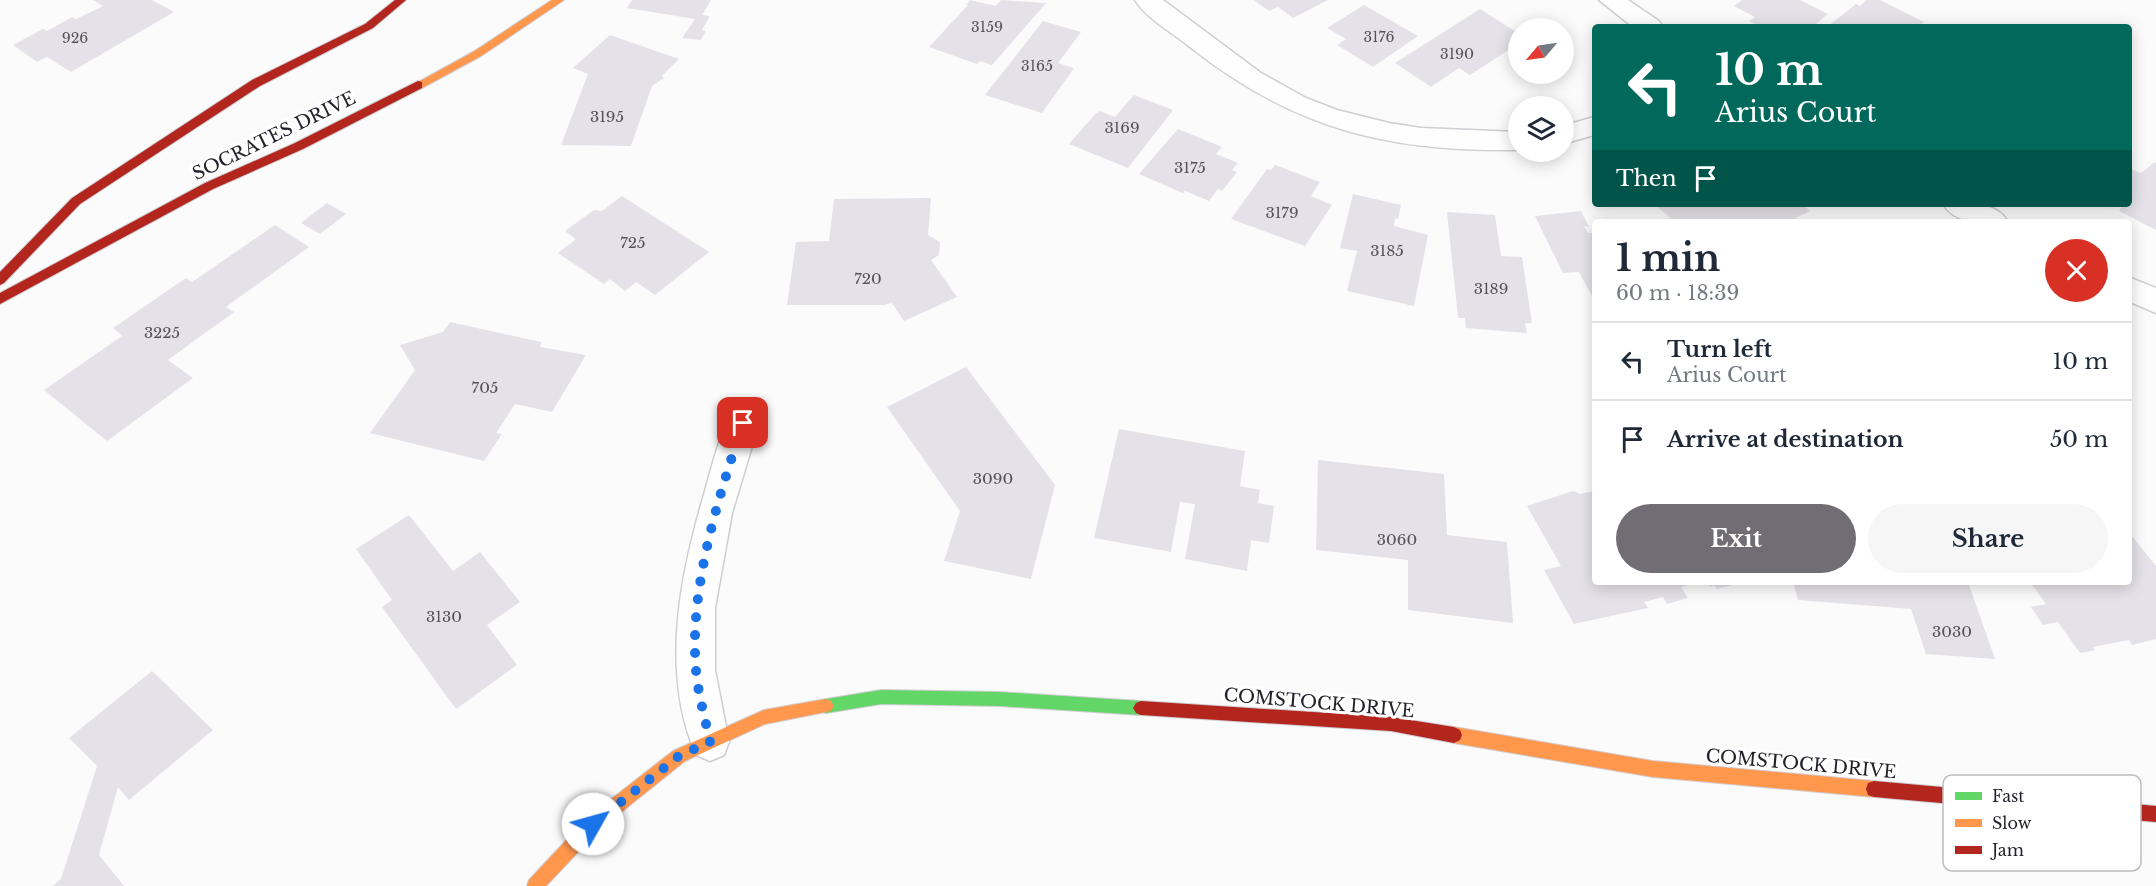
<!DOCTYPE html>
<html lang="en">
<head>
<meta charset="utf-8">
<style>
	:root { --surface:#fff; --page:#f6f6f7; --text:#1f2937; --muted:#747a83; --line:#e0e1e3; --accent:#706d74 }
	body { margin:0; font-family:"Libre Baskerville",serif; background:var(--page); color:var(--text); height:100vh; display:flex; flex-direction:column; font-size:22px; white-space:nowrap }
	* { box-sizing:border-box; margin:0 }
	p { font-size:20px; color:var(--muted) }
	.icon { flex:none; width:33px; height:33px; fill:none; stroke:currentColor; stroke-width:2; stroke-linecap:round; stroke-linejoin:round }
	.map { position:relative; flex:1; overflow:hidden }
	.drawer { position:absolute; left:1592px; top:219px; width:540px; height:366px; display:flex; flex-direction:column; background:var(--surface); border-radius:6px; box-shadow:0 3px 15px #0003 }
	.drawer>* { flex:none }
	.top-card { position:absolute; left:1592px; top:24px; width:540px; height:183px; border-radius:6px; box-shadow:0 3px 15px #0003; background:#00695c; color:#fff; overflow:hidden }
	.needle { width:39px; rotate:241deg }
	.tools { position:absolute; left:1508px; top:18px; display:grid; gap:12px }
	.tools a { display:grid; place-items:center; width:66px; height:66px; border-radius:50%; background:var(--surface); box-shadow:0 3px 15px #0003; font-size:30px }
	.pin { position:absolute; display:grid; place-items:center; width:51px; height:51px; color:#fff; margin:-26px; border-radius:12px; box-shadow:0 3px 9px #0006 }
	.me { position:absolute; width:66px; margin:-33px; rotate:52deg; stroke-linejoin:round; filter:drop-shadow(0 0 4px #0008) }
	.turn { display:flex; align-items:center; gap:21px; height:126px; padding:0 24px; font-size:27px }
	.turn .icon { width:78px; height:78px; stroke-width:2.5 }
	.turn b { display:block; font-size:42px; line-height:51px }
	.then { display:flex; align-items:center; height:57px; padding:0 24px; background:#0003; gap:12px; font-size:22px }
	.round { display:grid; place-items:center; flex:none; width:63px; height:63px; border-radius:32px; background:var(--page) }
	.headline { display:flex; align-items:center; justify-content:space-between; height:102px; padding:0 24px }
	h1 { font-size:36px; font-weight:800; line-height:45px }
	.action { display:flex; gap:12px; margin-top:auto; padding:12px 24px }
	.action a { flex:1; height:69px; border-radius:36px; background:var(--accent); color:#fff; font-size:24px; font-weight:800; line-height:69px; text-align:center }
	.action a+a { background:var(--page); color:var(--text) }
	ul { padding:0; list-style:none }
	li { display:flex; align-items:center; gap:18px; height:78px; padding:0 24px; border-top:2px solid var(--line) }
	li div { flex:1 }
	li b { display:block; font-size:22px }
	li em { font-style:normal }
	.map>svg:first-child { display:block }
	.building { fill:#e4e2e8 }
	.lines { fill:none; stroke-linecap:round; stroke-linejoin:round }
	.street-casing { stroke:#d0cdd3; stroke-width:3 }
	.fast-casing { stroke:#d0cdd3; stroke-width:2 }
	.slow-casing { stroke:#d0cdd3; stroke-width:2 }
	.jam-casing { stroke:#d0cdd3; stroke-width:2 }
	.street { fill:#fefefe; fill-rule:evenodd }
	.fast { fill:#63d668; fill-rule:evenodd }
	.slow { fill:#ff974d; fill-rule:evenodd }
	.jam { fill:#b3261e; fill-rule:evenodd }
	.route { stroke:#1a73e8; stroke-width:10; stroke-dasharray:0 18 }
	.labels { text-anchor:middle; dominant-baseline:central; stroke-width:6; stroke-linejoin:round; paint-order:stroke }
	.far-number-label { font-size:14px; fill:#56525c }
	.number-label { font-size:15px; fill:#56525c }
	.street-label { font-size:18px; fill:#25212c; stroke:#fff }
	.key { fill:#fff; stroke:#bebcc0; stroke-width:1.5 }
	.key-label { font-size:16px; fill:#25212c }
</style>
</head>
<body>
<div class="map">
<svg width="2156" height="886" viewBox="0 0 2156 886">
	<rect width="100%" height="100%" fill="#fbfbfb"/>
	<!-- building -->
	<g class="building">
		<path d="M93,0H152L174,12L71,72L47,57L37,62L13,45L43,29L47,31L72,17L76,19L103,6Z"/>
		<path d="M632,0H711L702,15L710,16L702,30L706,31L701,40L682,38L695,19L627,8Z"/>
		<path d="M970,0L996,6L1001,0L1046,3L992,65L980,61L977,64L929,47L968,5H966Z"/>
		<path d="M1254,0H1328L1293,18L1278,7L1269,11Z"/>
		<path d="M1742,0H1800L1828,14L1812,27H1761L1749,21L1755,17L1734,6Z"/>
		<path d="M1866,0H1880L1924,22L1919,27H1827L1856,4L1860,6Z"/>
		<path d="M1364,5L1418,36L1373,67L1337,45L1346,39L1327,28Z"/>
		<path d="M1480,9L1518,33V44L1470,75L1459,68L1431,87L1395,63Z"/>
		<path d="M1043,21L1081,32L1058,63L1074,68L1042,113L985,95Z"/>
		<path d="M610,35L679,59L662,76L664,78L652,86L631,146L561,145L588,74L573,68Z"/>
		<path d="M1134,95L1173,110L1128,168L1069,144L1095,114L1100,111L1115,117Z"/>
		<path d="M1178,129L1222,147L1216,154L1238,163L1232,170L1237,172L1222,191L1218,189L1209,201L1185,191L1183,193L1139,174Z"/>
		<path d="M2155,162L2156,163V230L2119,211L2122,206L2118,204H2128V168L2141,173Z"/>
		<path d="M1275,165L1320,182L1311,196L1332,205L1305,246L1231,219L1267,169L1271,170Z"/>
		<path d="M1353,194L1401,205L1398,219L1395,218L1394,226L1428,235L1414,306L1347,291L1357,251L1340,248Z"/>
		<path d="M622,196L709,252L655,295L636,282L625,291L610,279L604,284L558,253L576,239L565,231L594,210L602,211Z"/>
		<path d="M931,198L928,235L940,242L939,255L931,260L957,297L904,321L892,303L884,305H787L796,242L829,241L834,199Z"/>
		<path d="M327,203L346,214L320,234L301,223Z"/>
		<path d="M1654,204H1802L1810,211L1787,222H1675Z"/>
		<path d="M1581,211L1589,227L1584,226L1588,233H1594V300L1579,272L1563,273L1535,216Z"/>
		<path d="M1447,212L1495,215L1501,256L1522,257L1532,323H1525L1527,333L1466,328L1465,318H1458Z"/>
		<path d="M275,225L309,247L226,307L234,312L168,360L193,378L107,441L44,390L122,336L113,328L186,278L192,282Z"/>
		<path d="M450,322L541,342L540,347L586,355L552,412L515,404L496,433L502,434L484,461L370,433L415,370L400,345L443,332Z"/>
		<path d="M966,367L1055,485L1031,579L944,561L960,511L887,407Z"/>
		<path d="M1119,429L1245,451L1240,486L1260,490L1258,503L1274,506L1269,543L1251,540L1247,571L1185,559L1195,504L1180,502L1171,552L1094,538Z"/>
		<path d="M1318,460L1444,474L1447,535L1507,542L1513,623L1408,610V560L1316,550Z"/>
		<path d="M1573,491L1580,494L1594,491V582H1698L1681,587L1688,598L1667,604L1663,597L1644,602L1648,608L1574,624L1544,570L1561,566L1527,506Z"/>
		<path d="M409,515L453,571L480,552L520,602L487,625L517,665L456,709L382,607L392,600L356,549Z"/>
		<path d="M2128,531L2156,566V639L2132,645L2129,640L2093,647L2095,650L2080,653L2058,622L2043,625L2031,607L2046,604L2030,582H2128Z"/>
		<path d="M1707,582H1740V583L1717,589L1714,585L1710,587Z"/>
		<path d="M1793,582H1968L1995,659L1926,654L1911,609L1798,600Z"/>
		<path d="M152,671L213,730L129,800L118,787L99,855L124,886H53L61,879L97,766L69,738Z"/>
	</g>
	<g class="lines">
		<!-- street casing -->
		<g class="street-casing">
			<g id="street">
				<path d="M1135,0H1163L1261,73L1306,98L1337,110L1389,123L1421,128L1518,132V150C1388,152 1294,129 1190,47C1173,33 1147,19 1135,0Z"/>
				<path d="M1599,0H1628L1659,21L1663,27H1633Z"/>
				<path d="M1594,117V135L1563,144V126Z"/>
				<path d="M1943,204C1965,204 1996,200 2008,222C1986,222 1956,226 1943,204Z"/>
				<path d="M2128,277L2156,288V313L2128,301Z"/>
				<path d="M743,410L755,414L759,423L732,513L715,608V670L729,742L724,755L710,761L696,755C660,671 680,575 705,491C712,465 719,438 731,414Z"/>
			</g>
		</g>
		<!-- fast casing -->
		<g class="fast-casing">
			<path id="fast" d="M881,690L1000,692L1141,701L1146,703L1149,708L1146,713L1141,715L1000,706L881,704L826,713L821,711L818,706L821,701L826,699Z"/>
		</g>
		<!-- slow casing -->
		<g class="slow-casing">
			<g id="slow">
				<path d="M552,0H564L481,56L422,88H414L413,85L473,52Z"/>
				<path d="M826,699L831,701L834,706L831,711L765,724L685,761L599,830L546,886H527L529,880L587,818L673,751L764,710Z"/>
				<path d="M1454,727L1653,761L1874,781L1880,783L1882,789L1880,795L1874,797L1653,777L1454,743L1448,740L1446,735L1448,730Z"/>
			</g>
		</g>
		<!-- jam casing -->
		<g class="jam-casing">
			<g id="jam">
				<path d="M395,0H406L373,28L260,86L80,204L4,283L0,285V272L72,198L252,80L365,24Z"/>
				<path d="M418,81L422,82V88L303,149L213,189L0,304V293L205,183L295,143Z"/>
				<path d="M1141,701L1391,717L1454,727L1460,730L1462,735L1460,740L1454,743L1391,731L1141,715L1136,713L1133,708L1136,703Z"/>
				<path d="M1874,781L2156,806V822L1874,797L1868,795L1866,789L1868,783Z"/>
			</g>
		</g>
		<!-- street -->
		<use href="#street" class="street"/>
		<!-- fast -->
		<use href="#fast" class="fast"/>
		<!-- slow -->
		<use href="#slow" class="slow"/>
		<!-- jam -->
		<use href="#jam" class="jam"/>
	</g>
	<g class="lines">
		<!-- route -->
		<path class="route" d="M593,824L679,756L710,742C705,718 698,694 696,670C689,589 718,499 743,423"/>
	</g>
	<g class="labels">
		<!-- far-number labels -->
		<g class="far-number-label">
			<text x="987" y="27">3159</text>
			<text x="1379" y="37">3176</text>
			<text x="75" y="38">926</text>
			<text x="1457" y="54">3190</text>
			<text x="1037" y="66">3165</text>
		</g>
		<!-- number labels -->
		<g class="number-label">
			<text x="607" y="116">3195</text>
			<text x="1122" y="127">3169</text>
			<text x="1190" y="167">3175</text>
			<text x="1282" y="212">3179</text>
			<text x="633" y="242">725</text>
			<text x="1387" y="250">3185</text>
			<text x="868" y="278">720</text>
			<text x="1491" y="288">3189</text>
			<text x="162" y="332">3225</text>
			<text x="485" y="387">705</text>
			<text x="993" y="478">3090</text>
			<text x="1397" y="539">3060</text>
			<text x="444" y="616">3130</text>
			<text x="1952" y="631">3030</text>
		</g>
		<!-- street labels -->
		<g class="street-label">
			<text transform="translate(274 136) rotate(-26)">SOCRATES DRIVE</text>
			<text transform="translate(1319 703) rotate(5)">COMSTOCK DRIVE</text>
			<text transform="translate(1801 764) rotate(5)">COMSTOCK DRIVE</text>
		</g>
	</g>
	<!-- legend -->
	<rect x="1943" y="775" width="198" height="96" rx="9" class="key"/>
	<rect x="1955" y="792" width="27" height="8" fill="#63d668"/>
	<rect x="1955" y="819" width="27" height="8" fill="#ff974d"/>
	<rect x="1955" y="846" width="27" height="8" fill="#b3261e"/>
	<g class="key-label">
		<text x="1992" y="802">Fast</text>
		<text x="1992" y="829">Slow</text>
		<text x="1992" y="856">Jam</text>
	</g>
</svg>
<div class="tools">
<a><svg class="needle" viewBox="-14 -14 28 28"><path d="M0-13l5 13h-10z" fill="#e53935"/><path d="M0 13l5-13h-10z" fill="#747a83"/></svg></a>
<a><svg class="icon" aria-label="layers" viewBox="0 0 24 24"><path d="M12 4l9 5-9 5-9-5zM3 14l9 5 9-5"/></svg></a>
</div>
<div class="pin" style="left:743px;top:423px;background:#d93025"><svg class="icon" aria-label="arrive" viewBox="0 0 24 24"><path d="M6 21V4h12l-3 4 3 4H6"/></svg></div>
<svg class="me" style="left:593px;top:824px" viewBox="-20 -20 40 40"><circle r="19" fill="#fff"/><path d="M0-13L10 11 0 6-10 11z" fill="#1a73e8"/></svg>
<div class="top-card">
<div class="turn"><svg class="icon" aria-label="left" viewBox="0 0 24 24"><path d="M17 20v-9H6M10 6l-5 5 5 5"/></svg><div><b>10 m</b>Arius Court</div></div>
<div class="then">Then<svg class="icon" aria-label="arrive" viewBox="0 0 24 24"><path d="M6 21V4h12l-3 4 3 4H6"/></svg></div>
</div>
<section class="drawer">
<div class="headline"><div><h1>1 min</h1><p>60 m · 18:39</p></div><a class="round" style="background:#d93025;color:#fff"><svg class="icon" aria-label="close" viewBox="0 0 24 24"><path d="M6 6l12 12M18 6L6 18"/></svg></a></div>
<ul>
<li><svg class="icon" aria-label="left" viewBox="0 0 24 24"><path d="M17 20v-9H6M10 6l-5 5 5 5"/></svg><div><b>Turn left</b><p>Arius Court</p></div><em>10 m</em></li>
<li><svg class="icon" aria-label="arrive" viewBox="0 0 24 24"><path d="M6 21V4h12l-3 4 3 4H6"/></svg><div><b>Arrive at destination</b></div><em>50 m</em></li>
</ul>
<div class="action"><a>Exit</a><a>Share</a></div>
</section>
</div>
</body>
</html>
